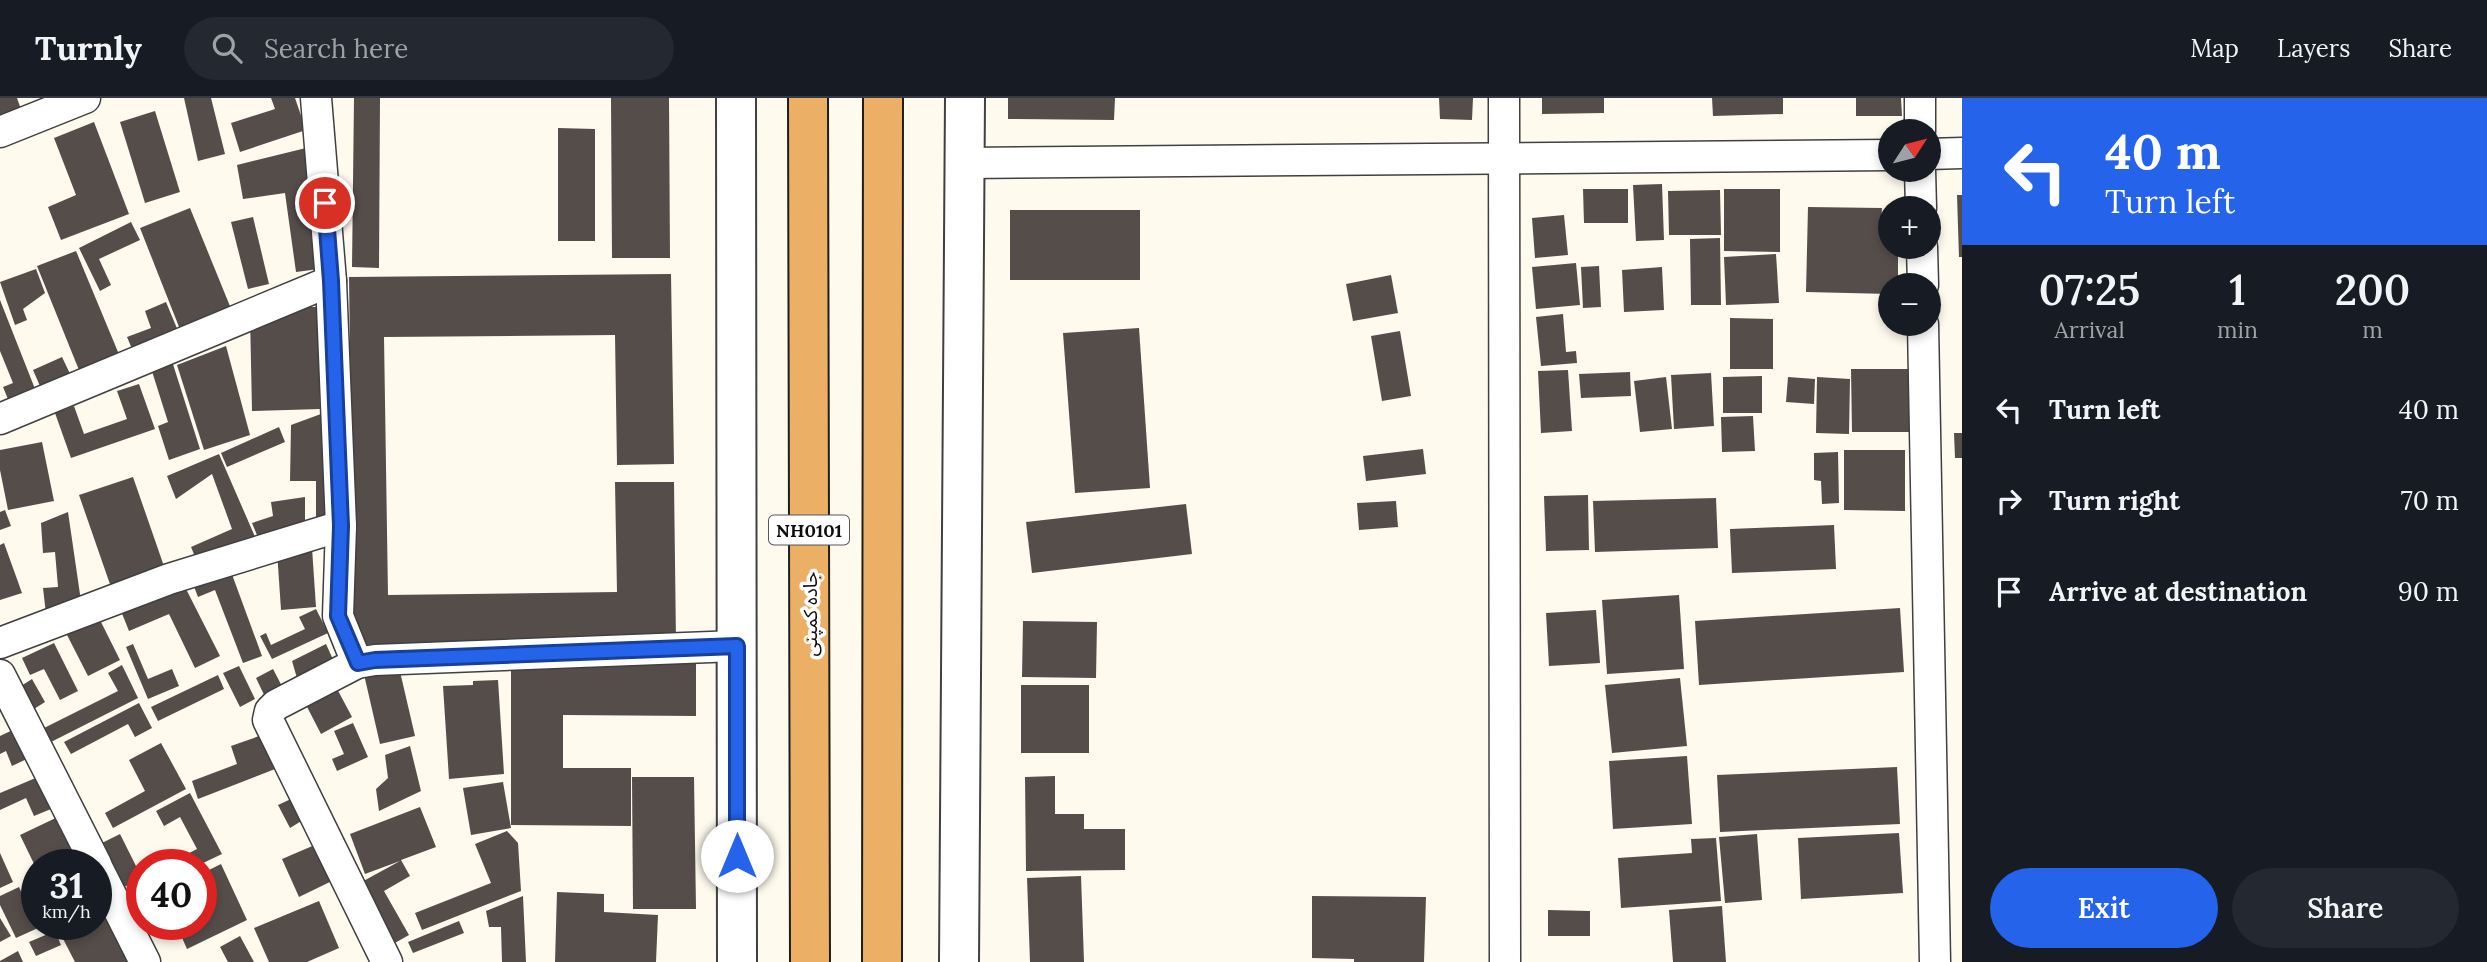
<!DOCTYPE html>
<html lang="en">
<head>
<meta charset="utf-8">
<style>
	:root { --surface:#171b24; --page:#242831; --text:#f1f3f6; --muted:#9ea1a6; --line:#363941; --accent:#2563eb }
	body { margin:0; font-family:Lora,"Noto Sans Arabic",serif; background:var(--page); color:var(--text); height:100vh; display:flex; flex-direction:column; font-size:26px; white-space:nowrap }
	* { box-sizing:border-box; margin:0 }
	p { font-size:23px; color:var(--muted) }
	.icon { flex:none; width:38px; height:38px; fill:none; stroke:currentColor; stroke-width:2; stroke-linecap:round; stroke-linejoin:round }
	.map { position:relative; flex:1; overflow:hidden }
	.panel { display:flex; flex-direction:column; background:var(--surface); width:525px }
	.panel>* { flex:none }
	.guide { background:#2563eb; color:#fff; overflow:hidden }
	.needle { width:46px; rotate:54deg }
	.tools { position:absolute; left:1878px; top:21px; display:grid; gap:14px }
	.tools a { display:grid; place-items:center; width:63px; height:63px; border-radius:50%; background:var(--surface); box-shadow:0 4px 10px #0003; font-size:35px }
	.speed { position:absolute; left:21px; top:751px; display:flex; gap:14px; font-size:35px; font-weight:700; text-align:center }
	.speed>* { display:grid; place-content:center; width:91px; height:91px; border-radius:50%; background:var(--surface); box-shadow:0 4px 10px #0003; line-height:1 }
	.speed small { font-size:18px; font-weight:400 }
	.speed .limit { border:10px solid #d22; background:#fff; color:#111 }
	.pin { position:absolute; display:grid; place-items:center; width:60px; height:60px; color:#fff; margin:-30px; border:4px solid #fff; border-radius:50%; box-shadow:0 2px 7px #0007 }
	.me { position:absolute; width:77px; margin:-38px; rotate:0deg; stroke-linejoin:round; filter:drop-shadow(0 0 5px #0008) }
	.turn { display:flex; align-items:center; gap:24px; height:147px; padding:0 28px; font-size:32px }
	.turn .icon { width:91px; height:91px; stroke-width:2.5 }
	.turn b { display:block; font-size:49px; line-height:60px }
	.eta { display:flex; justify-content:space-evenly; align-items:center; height:119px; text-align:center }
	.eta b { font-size:42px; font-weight:600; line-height:49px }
	.primary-button { display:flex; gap:14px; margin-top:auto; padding:14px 28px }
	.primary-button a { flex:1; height:80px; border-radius:42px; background:var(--accent); color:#fff; font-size:28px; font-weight:600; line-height:80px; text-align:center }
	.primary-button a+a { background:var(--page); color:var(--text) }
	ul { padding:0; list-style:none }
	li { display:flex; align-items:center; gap:21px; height:91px; padding:0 28px }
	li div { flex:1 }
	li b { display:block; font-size:26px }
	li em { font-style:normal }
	header { display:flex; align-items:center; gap:42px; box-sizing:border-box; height:98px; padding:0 35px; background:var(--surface); border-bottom:2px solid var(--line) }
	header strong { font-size:33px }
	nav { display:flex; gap:38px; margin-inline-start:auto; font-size:24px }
	.search { width:490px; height:63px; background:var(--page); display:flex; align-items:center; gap:18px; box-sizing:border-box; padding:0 24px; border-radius:38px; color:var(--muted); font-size:26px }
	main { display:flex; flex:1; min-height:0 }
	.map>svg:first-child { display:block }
	.building { fill:#554d4a }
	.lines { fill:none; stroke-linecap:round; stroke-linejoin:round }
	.minor-casing { stroke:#404040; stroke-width:33 }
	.tertiary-casing { stroke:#404040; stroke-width:42 }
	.trunk-casing { stroke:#1e1e1e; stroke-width:42 }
	.minor { stroke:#fff; stroke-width:30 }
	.tertiary { stroke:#fff; stroke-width:38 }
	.trunk { stroke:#ecaf66; stroke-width:38 }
	.route-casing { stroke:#184099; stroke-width:18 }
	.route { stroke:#2563eb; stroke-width:12 }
	.labels { text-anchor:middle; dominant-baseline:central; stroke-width:7; stroke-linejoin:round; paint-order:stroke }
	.shield { fill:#fff; stroke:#565656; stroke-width:2 }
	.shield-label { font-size:18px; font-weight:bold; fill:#0d0d0d }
	.street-label { font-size:19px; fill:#0d0d0d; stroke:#fff }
</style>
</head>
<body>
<header>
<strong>Turnly</strong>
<div class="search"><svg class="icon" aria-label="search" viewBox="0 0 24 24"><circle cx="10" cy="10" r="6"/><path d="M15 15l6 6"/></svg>Search here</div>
<nav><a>Map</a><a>Layers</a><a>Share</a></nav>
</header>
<main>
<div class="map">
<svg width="1962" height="864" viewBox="0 0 1962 864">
	<rect width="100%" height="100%" fill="#fefaee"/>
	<!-- building -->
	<g class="building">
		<path d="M0,0H17L24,20L0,29Z"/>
		<path d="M184,0H211L225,56L198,63Z"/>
		<path d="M271,0H295L306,32L240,54L231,25L275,11Z"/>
		<path d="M354,0H380L379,170L352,169Z"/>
		<path d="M611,0H669L670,160H612Z"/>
		<path d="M1008,0H1115L1114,22L1008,21Z"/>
		<path d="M1439,0H1473L1472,22L1440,21Z"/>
		<path d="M1542,0H1604V15L1542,16Z"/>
		<path d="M1712,0H1783V16L1713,18Z"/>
		<path d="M1856,0H1901L1902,18H1856Z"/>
		<path d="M155,13L180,94L145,105L120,24Z"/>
		<path d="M94,24L129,116L61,142L48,109L76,97L54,40Z"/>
		<path d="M558,30L595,31V143H558Z"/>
		<path d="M310,49L327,170L296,174L285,95L243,101L237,67Z"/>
		<path d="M1662,86L1664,142L1636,143L1633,87Z"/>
		<path d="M1583,91H1628V125H1584Z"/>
		<path d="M1724,91H1780V154L1724,153Z"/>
		<path d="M1720,92L1721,137H1669L1668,93Z"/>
		<path d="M1957,97H1962V159H1959Z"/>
		<path d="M1808,109L1882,110L1881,128H1890V149H1898V187H1890V196L1806,194Z"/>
		<path d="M190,110L234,218L183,239L140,130Z"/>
		<rect x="1010" y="112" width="130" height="70"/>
		<path d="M1564,117L1568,157L1535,160L1532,120Z"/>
		<path d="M253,119L269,186L248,191L231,124Z"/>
		<path d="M131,124L140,142L99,161L111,187L100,193L79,150Z"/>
		<path d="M1720,140L1721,207H1691L1690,141Z"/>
		<path d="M76,153L123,266L83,282L37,168Z"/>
		<path d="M1776,156L1779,205L1726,207L1724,159Z"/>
		<path d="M1576,165L1580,207L1536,211L1532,169Z"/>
		<path d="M1599,168L1601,209L1583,210L1581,169Z"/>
		<path d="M1662,169L1664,212L1624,214L1622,172Z"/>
		<path d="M36,171L45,195L23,211L27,222L15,227L0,184Z"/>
		<path d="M671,176L674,366L617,367L615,237L384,239L388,497L617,494L615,384H674L676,543L354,547L349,179Z"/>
		<path d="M1391,177L1398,215L1353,223L1346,186Z"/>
		<path d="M0,202L37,296L10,306L3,289L13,285L0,253Z"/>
		<path d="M166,204L181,240L135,258L127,239L151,230L145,213Z"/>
		<path d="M289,209H318L320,311L252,313L250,217Z"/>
		<path d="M1563,216L1566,254L1576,253L1577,265L1541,268L1536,219Z"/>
		<path d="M1730,220L1773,221V271H1730Z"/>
		<path d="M1139,230L1150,390L1075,395L1063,235Z"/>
		<path d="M1400,233L1411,298L1382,303L1371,238Z"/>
		<path d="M226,248L250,337L204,352L177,267Z"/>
		<path d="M62,259L73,282L43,295L33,272Z"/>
		<path d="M171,260L200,351L169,362L158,328L168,324L150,267Z"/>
		<path d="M1851,271H1910L1911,334H1852Z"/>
		<path d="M1568,272L1572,333L1541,335L1538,273Z"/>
		<path d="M1630,274L1631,298L1581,300L1579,276Z"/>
		<path d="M1711,275L1714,328L1674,331L1671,277Z"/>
		<path d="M1762,278V315H1723V279Z"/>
		<path d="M1666,279L1672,331L1640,334L1634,283Z"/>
		<path d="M1788,279L1815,281L1814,306L1786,304Z"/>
		<path d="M1817,279L1850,281L1849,336L1816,335Z"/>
		<path d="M139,286L155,331L71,360L55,315L74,308L84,336L127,321L117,293Z"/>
		<path d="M329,313L331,422L316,423V383H290L291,327Z"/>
		<path d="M1753,318L1755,353L1722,354L1721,319Z"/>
		<path d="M279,329L285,344L227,369L221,355Z"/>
		<path d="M1954,335H1962V360H1955Z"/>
		<path d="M42,344L54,403L8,412L0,372V352Z"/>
		<path d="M1423,351L1426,376L1366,383L1363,358Z"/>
		<path d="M1844,352H1905V413L1844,412Z"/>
		<path d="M1838,354L1839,405L1822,406L1821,383L1814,382V355Z"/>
		<path d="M219,356L256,441L198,466L191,449L232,431L212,376L176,401L167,378Z"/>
		<path d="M133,379L166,474L112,492L79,397Z"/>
		<path d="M1588,397L1589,452L1546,453L1544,398Z"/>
		<path d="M305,399V424L259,442L252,425L273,418L271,404Z"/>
		<path d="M1716,400L1718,450L1595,454L1593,403Z"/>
		<path d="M1396,403L1398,429L1359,432L1357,405Z"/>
		<path d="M1186,406L1192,456L1032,475L1026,424Z"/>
		<path d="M5,412L11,428L0,432V414Z"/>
		<path d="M68,414L82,510L46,516L43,490L58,489L55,454L43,455L41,425Z"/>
		<path d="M1834,427L1836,471L1732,475L1730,431Z"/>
		<path d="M4,445L22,495L0,502V447Z"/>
		<path d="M312,450L316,509L281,512L277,453Z"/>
		<path d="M230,471L262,558L243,565L215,492L198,499L193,486Z"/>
		<path d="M185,489L220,558L195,570L169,516L129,533L121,513Z"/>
		<path d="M1679,497L1684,571L1607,576L1602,502Z"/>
		<path d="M1900,510L1904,574L1699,587L1695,523Z"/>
		<path d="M316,511L328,535L272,561L260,538L266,535L271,547L305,531L299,519Z"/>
		<path d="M1596,512L1600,565L1549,568L1546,515Z"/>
		<path d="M98,518L120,562L88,578L66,535Z"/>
		<path d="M1023,523L1097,524L1096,580L1022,579Z"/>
		<path d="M54,545L78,593L60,602L44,571L30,577L22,560Z"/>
		<path d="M133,546L148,581L172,571L179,588L148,601L126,549Z"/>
		<path d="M326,546L336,568L299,587L292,563Z"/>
		<path d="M511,558L696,559V618L563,617V670H631V728L511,727Z"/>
		<path d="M398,565L415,638L380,646L363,572Z"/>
		<path d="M122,567L138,600L51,644L44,630L118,593L108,575Z"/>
		<path d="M239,568L255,601L240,609L223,575Z"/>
		<path d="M273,571L286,596L268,605L256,580Z"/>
		<path d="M218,577L224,591L158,623L151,609Z"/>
		<path d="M1680,580L1687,648L1612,655L1605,587Z"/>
		<path d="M32,581L45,604L34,611L21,588Z"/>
		<path d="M498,582L504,676L449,681L443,588L473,587V583Z"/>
		<path d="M335,587L352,619L321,636L304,603Z"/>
		<rect x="1021" y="587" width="68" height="68"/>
		<path d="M139,605L152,630L135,639L128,626L71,656L64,644Z"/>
		<path d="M353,625L368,659L337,673L332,661L344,656L334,633Z"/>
		<path d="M17,630L31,659L12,668L6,653L0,656V638Z"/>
		<path d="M262,637L275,671L198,701L192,683L237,666L231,648Z"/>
		<path d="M161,645L186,691L113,730L105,715L145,693L129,662Z"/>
		<path d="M410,648L421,693L379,713L376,691L388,680L385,657Z"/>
		<path d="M1687,658L1692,726L1613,731L1609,663Z"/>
		<path d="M1897,669L1900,726L1720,734L1717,677Z"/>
		<path d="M1055,678V716H1084V731H1125V772L1026,773L1025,679Z"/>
		<path d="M38,679L51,711L34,718L26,700L0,712V695Z"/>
		<path d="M632,679H694L696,811H633Z"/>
		<path d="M503,684L511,730L471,737L463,690Z"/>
		<path d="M190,695L222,756L201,766H168L197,751L180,719L164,728L156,713Z"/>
		<path d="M291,701L303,722L290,730L278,707Z"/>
		<path d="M420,709L436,749L401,762L410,778L384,793L409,837L393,846L358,786L400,763L365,776L350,736Z"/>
		<path d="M62,717L84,762L74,766H37V772L20,737Z"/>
		<path d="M507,733L518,745L521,793L422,832L415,815L491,785L475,746Z"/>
		<path d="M1899,735L1903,795L1801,801L1798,740Z"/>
		<path d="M120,736L142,780L122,790L100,746Z"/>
		<path d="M1757,736L1762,802L1725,805L1719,739Z"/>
		<path d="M1716,740L1721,803L1621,810L1618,760L1692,755L1691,741Z"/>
		<path d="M317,746L334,782L299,799L282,761Z"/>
		<path d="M0,755L13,784L0,790Z"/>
		<path d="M221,766L247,822L187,851L176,826H201V776Z"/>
		<path d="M1081,778L1084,864H1030L1027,780Z"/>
		<path d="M19,789L38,830L16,840L0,807V798Z"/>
		<path d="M557,794L604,796V814L658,817L656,864H555Z"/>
		<path d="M523,798L526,864H502L501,829H489L486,813Z"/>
		<path d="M1312,798L1426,799L1424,864H1354V861L1312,860Z"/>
		<path d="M319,803L339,850L307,864H269L254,830Z"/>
		<path d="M111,807L136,864H75L59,833L74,826H96V814Z"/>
		<path d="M1722,808L1726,864H1673L1669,812Z"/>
		<path d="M1548,812L1590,813V838H1548Z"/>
		<path d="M0,820L11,838L0,844Z"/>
		<path d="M459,823L464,835L413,855L408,844Z"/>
		<path d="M55,833L61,847L36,858L29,844Z"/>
		<path d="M240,838L254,864H228L220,849Z"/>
		<path d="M18,853L23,864H0V863Z"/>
	</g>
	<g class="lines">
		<!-- minor casing -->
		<g class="minor-casing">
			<g id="minor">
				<path d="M1504,0L1505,864"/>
				<path d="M1920,0V33"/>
				<path d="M0,34L85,0"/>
				<path d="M1928,56L1962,55"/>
				<path d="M966,65L1890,57"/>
				<path d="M1920,72L1921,110"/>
				<path d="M1922,149L1923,187"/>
				<path d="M1923,226L1935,864"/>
				<path d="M0,321L331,183L316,0"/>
				<path d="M341,428L338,518L357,565"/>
				<path d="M0,545L169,481L341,428L331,183"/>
				<path d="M0,577L96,766"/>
				<path d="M96,767L145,864"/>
				<path d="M387,864L268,622L270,613L276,607L357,565L375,562L737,548"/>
			</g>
		</g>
		<!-- tertiary casing -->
		<g class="tertiary-casing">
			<g id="tertiary">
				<path d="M736,0L737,864"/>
				<path d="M959,864L965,0"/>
			</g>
		</g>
		<!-- trunk casing -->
		<g class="trunk-casing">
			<g id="trunk">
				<path d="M808,0L810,864"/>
				<path d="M882,864L883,0"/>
			</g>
		</g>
		<!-- minor -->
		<use href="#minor" class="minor"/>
		<!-- tertiary -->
		<use href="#tertiary" class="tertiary"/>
		<!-- trunk -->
		<use href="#trunk" class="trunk"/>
	</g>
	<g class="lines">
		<!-- route casing -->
		<g class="route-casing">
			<path id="route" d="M325,105L331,183L341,428L338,518L358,565L375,562L737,548V758"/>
		</g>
		<!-- route -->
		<use href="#route" class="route"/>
	</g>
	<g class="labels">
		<!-- shield labels -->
		<rect class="shield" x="769" y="417.5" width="80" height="29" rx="5"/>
		<g class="shield-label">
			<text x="809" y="432">NH0101</text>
		</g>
		<!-- street labels -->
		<g class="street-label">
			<text transform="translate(810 516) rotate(-90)">جاده کمپنی</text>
		</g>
	</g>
</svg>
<div class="tools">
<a><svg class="needle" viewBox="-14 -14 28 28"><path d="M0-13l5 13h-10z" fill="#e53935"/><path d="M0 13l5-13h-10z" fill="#9ea1a6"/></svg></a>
<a>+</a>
<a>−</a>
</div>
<div class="speed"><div>31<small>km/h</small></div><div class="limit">40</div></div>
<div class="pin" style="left:325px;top:105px;background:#d93025"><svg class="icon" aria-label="arrive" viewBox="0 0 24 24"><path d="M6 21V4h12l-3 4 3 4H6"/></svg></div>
<svg class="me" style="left:737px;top:758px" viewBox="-20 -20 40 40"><circle r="19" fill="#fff"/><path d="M0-13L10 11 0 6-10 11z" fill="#2563eb"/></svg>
</div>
<section class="panel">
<div class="guide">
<div class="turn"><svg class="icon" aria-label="left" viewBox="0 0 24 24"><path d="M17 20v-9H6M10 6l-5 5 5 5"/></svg><div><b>40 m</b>Turn left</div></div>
</div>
<div class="eta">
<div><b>07:25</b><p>Arrival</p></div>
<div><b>1</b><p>min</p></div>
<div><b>200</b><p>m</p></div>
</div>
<ul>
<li><svg class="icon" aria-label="left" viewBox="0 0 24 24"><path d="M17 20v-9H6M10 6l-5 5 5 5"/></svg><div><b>Turn left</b></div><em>40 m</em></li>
<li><svg class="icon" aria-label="right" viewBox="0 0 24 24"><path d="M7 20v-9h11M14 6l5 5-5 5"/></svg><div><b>Turn right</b></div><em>70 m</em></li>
<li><svg class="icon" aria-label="arrive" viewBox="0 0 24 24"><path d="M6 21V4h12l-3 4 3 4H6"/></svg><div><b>Arrive at destination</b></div><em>90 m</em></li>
</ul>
<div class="primary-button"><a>Exit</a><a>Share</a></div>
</section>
</main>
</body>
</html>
